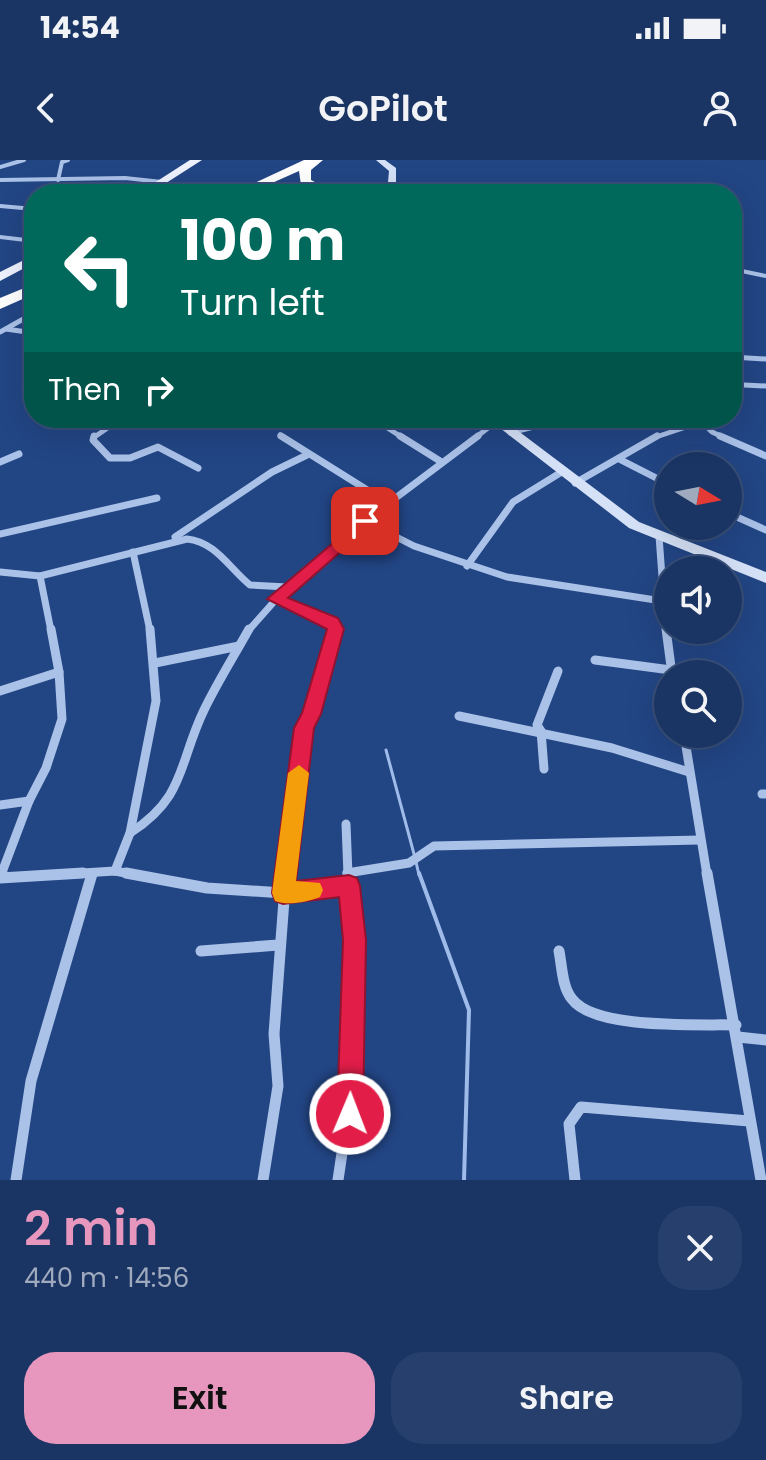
<!DOCTYPE html>
<html lang="en">
<head>
<meta charset="utf-8">
<style>
	:root { --surface:#1a3463; --page:#273f6c; --text:#f1f3f6; --muted:#9faabe; --line:#384f78; --accent:#e797bd }
	body { margin:0; font-family:Poppins,sans-serif; background:var(--page); color:var(--text); height:100vh; display:flex; flex-direction:column; font-size:30px; white-space:nowrap }
	* { box-sizing:border-box; margin:0 }
	p { font-size:26px; color:var(--muted) }
	.icon { flex:none; width:44px; height:44px; fill:none; stroke:currentColor; stroke-width:2; stroke-linecap:round; stroke-linejoin:round }
	.map { position:relative; height:1020px; overflow:hidden }
	.sheet { display:flex; flex-direction:column; background:var(--surface); flex:1 }
	.sheet>* { flex:none }
	.guide { position:absolute; left:24px; top:24px; width:718px; height:244px; border-radius:32px; box-shadow:0 8px 32px #0002,0 0 0 2px var(--line); background:#00695c; color:#fff; overflow:hidden }
	.needle { width:52px; rotate:100deg }
	.buttons { position:absolute; left:654px; top:292px; display:grid; gap:16px }
	.buttons a { display:grid; place-items:center; width:88px; height:88px; border-radius:50%; background:var(--surface); box-shadow:0 8px 32px #0002,0 0 0 2px var(--line); font-size:40px }
	.pin { position:absolute; display:grid; place-items:center; width:68px; height:68px; color:#fff; margin:-34px; border-radius:16px; box-shadow:0 4px 12px #0006 }
	.me { position:absolute; width:88px; margin:-44px; rotate:1deg; stroke-linejoin:round; filter:drop-shadow(0 0 6px #0008) }
	.turn { display:flex; align-items:center; gap:28px; height:168px; padding:0 24px; font-size:36px }
	.turn .icon { width:104px; height:104px; stroke-width:2.5 }
	.turn b { display:block; font-size:56px; line-height:68px }
	.then { display:flex; align-items:center; height:76px; padding:0 24px; background:#0003; gap:16px; font-size:30px }
	.round { display:grid; place-items:center; flex:none; width:84px; height:84px; border-radius:32px; background:var(--page) }
	.summary { display:flex; align-items:center; justify-content:space-between; height:136px; padding:0 24px }
	h1 { font-size:48px; font-weight:600; line-height:60px; color:var(--accent) }
	.primary-button { display:flex; gap:16px; margin-top:auto; padding:16px 24px }
	.primary-button a { flex:1; height:92px; border-radius:32px; background:var(--accent); color:#111; font-size:32px; font-weight:600; line-height:92px; text-align:center }
	.primary-button a+a { background:var(--page); color:var(--text) }
	.status { display:flex; justify-content:space-between; align-items:center; height:56px; padding:0 40px; background:var(--surface); direction:ltr }
	.status svg { height:22px; fill:currentColor }
	header { display:flex; justify-content:space-between; align-items:center; height:104px; padding:0 24px; background:var(--surface); font-size:36px; font-weight:600 }
	.map>svg:first-child { display:block }
	.lines { fill:none; stroke-linecap:round; stroke-linejoin:round }
	.stream-far1 { stroke:#9ebbe9; stroke-width:3 }
	.stream { stroke:#9ebbe9; stroke-width:4 }
	.street-far4 { stroke:#aac1e8; stroke-width:4 }
	.street-far3 { stroke:#aac1e8; stroke-width:5 }
	.street-far2 { stroke:#aac1e8; stroke-width:7 }
	.street-far1 { stroke:#aac1e8; stroke-width:9 }
	.street { stroke:#aac1e8; stroke-width:11 }
	.secondary { fill:#d5e1f7; fill-rule:evenodd }
	.primary { fill:#edf2fe; fill-rule:evenodd }
	.highway { fill:#fff; fill-rule:evenodd }
	.route { fill:#e11d48; stroke:#92132f; stroke-width:2 }
	.slow { fill:#f59e0b }
</style>
</head>
<body>
<div class="status"><b>14:54</b><svg viewBox="0 0 49 12"><path d="M0 12V9h3v3zM5 12V6h3v6zM10 12V3h3v9zM15 12V0h3v12zM26 1h20v11H26zM47 4h2v5h-2z"/></svg></div>
<header><svg class="icon" aria-label="back" viewBox="0 0 24 24"><path d="M15 5l-7 7 7 7"/></svg>GoPilot<svg class="icon" aria-label="person" viewBox="0 0 24 24"><circle cx="12" cy="8" r="4"/><path d="M4 21q1-7 8-7t8 7"/></svg></header>
<div class="map">
<svg width="766" height="1020" viewBox="0 0 766 1020">
	<rect width="100%" height="100%" fill="#224584"/>
	<g class="lines">
		<!-- stream-far1 -->
		<g class="stream-far1">
			<path d="M386,590L414,694"/>
			<path d="M416,702L419,715"/>
		</g>
		<!-- stream -->
		<path class="stream" d="M419,713L469,850L464,1020"/>
		<!-- street-far4 -->
		<g class="street-far4">
			<path d="M0,7L24,0"/>
			<path d="M0,20L125,18L162,22"/>
			<path d="M58,20L62,2L68,0"/>
			<path d="M0,46L34,49"/>
			<path d="M0,77L34,81"/>
			<path d="M732,109L766,116"/>
		</g>
		<!-- street-far3 -->
		<g class="street-far3">
			<path d="M6,169L34,173"/>
			<path d="M0,172L34,153"/>
			<path d="M732,197L766,199"/>
			<path d="M744,225L766,226"/>
			<path d="M372,258L403,278"/>
			<path d="M698,258L712,272L725,278"/>
			<path d="M44,261L55,258"/>
			<path d="M220,267L237,258"/>
			<path d="M510,273L569,258"/>
			<path d="M280,275L284,278"/>
			<path d="M93,278L122,258"/>
			<path d="M475,278L497,261"/>
			<path d="M653,278L701,262"/>
		</g>
		<!-- street-far2 -->
		<g class="street-far2">
			<path d="M94,276L93,280L110,298H130L158,287L198,308"/>
			<path d="M281,276L388,343"/>
			<path d="M400,276L440,301"/>
			<path d="M720,276L766,296"/>
			<path d="M621,300L668,324"/>
			<path d="M0,302L19,294"/>
			<path d="M575,323L657,276"/>
			<path d="M728,353L766,370"/>
			<path d="M365,361L414,386L507,417L662,441"/>
			<path d="M0,374L157,338"/>
			<path d="M659,376L666,471"/>
			<path d="M175,377L272,312L307,295"/>
			<path d="M133,392L150,471"/>
			<path d="M467,406L513,342L560,313"/>
			<path d="M0,412L40,416L51,471"/>
			<path d="M40,416L187,379C216,382 229,408 250,425L287,427"/>
			<path d="M275,439L331,462L334,471"/>
			<path d="M248,471L287,427L365,361L478,276"/>
		</g>
		<!-- street-far1 -->
		<g class="street-far1">
			<path d="M666,469L672,514"/>
			<path d="M595,500L671,510"/>
			<path d="M155,503L239,486"/>
			<path d="M0,531L59,512"/>
			<path d="M459,556L612,588L689,612"/>
			<path d="M684,574L707,715"/>
			<path d="M544,609L541,571L537,565L558,511"/>
			<path d="M762,634H766"/>
			<path d="M0,645L29,641"/>
			<path d="M346,664L348,715"/>
			<path d="M130,673C186,637 178,604 204,550C217,523 234,496 249,469"/>
			<path d="M115,711L130,673L156,541L150,469"/>
			<path d="M347,713L409,703L434,686L700,680"/>
			<path d="M1,715L29,641L46,608L62,559L59,512L51,469"/>
			<path d="M50,715L115,711L136,715"/>
			<path d="M285,715L304,568L312,554L335,469"/>
		</g>
		<!-- street -->
		<g class="street">
			<path d="M126,713L207,728L283,733L349,726"/>
			<path d="M707,713L761,1020"/>
			<path d="M0,717L2,713"/>
			<path d="M0,718L83,713"/>
			<path d="M201,791L278,785"/>
			<path d="M559,791C562,806 562,827 572,839C595,870 699,864 736,865"/>
			<path d="M738,877L766,880"/>
			<path d="M16,1020L31,921L92,714"/>
			<path d="M263,1020L278,926L274,874L286,713"/>
			<path d="M338,1020C355,918 359,816 348,713"/>
			<path d="M575,1020L569,964L581,947L749,961"/>
		</g>
		<!-- secondary -->
		<g class="secondary">
			<path d="M376,0H385L396,8V23L366,34H354L388,22L389,11Z"/>
			<path d="M487,258H501L639,362L766,412V423L629,368Z"/>
		</g>
		<!-- primary -->
		<g class="primary">
			<path d="M190,0H202L149,34H137Z"/>
			<path d="M34,95V103L0,121V112Z"/>
		</g>
		<!-- highway -->
		<g class="highway">
			<path d="M304,0H323L311,10V20L338,34H322L301,25L299,11L247,34H231Z"/>
			<path d="M34,124V134L0,149V138Z"/>
		</g>
	</g>
	<!-- route -->
	<path class="route" d="M365,356L371,358V365L288,438L338,458L344,469L321,554L314,568L296,721L349,715L357,718L360,726L366,780L363,954L360,963L350,967L341,963L337,954L343,780L339,737L283,744L275,741L272,733L294,568L302,553L327,469L267,439Z"/>
	<!-- slow -->
	<path class="slow" d="M299,605L309,613L296,721L320,723L323,730L320,737C307,742 288,746 275,741L272,733L288,613Z"/>
</svg>
<div class="buttons">
<a><svg class="needle" viewBox="-14 -14 28 28"><path d="M0-13l5 13h-10z" fill="#e53935"/><path d="M0 13l5-13h-10z" fill="#9faabe"/></svg></a>
<a><svg class="icon" aria-label="sound" viewBox="0 0 24 24"><path d="M4 9h4l5-4v14l-5-4H4zM17 9q2 3 0 6"/></svg></a>
<a><svg class="icon" aria-label="search" viewBox="0 0 24 24"><circle cx="10" cy="10" r="6"/><path d="M15 15l6 6"/></svg></a>
</div>
<div class="pin" style="left:365px;top:361px;background:#d93025"><svg class="icon" aria-label="arrive" viewBox="0 0 24 24"><path d="M6 21V4h12l-3 4 3 4H6"/></svg></div>
<svg class="me" style="left:350px;top:954px" viewBox="-20 -20 40 40"><circle r="17" fill="#e11d48" stroke="#fff" stroke-width="3"/><path d="M0-11L8 9 0 5-8 9z" fill="#fff"/></svg>
<div class="guide">
<div class="turn"><svg class="icon" aria-label="left" viewBox="0 0 24 24"><path d="M17 20v-9H6M10 6l-5 5 5 5"/></svg><div><b>100 m</b>Turn left</div></div>
<div class="then">Then<svg class="icon" aria-label="right" viewBox="0 0 24 24"><path d="M7 20v-9h11M14 6l5 5-5 5"/></svg></div>
</div>
</div>
<section class="sheet">
<div class="summary"><div><h1>2 min</h1><p>440 m · 14:56</p></div><a class="round"><svg class="icon" aria-label="close" viewBox="0 0 24 24"><path d="M6 6l12 12M18 6L6 18"/></svg></a></div>
<div class="primary-button"><a>Exit</a><a>Share</a></div>
</section>
</body>
</html>
